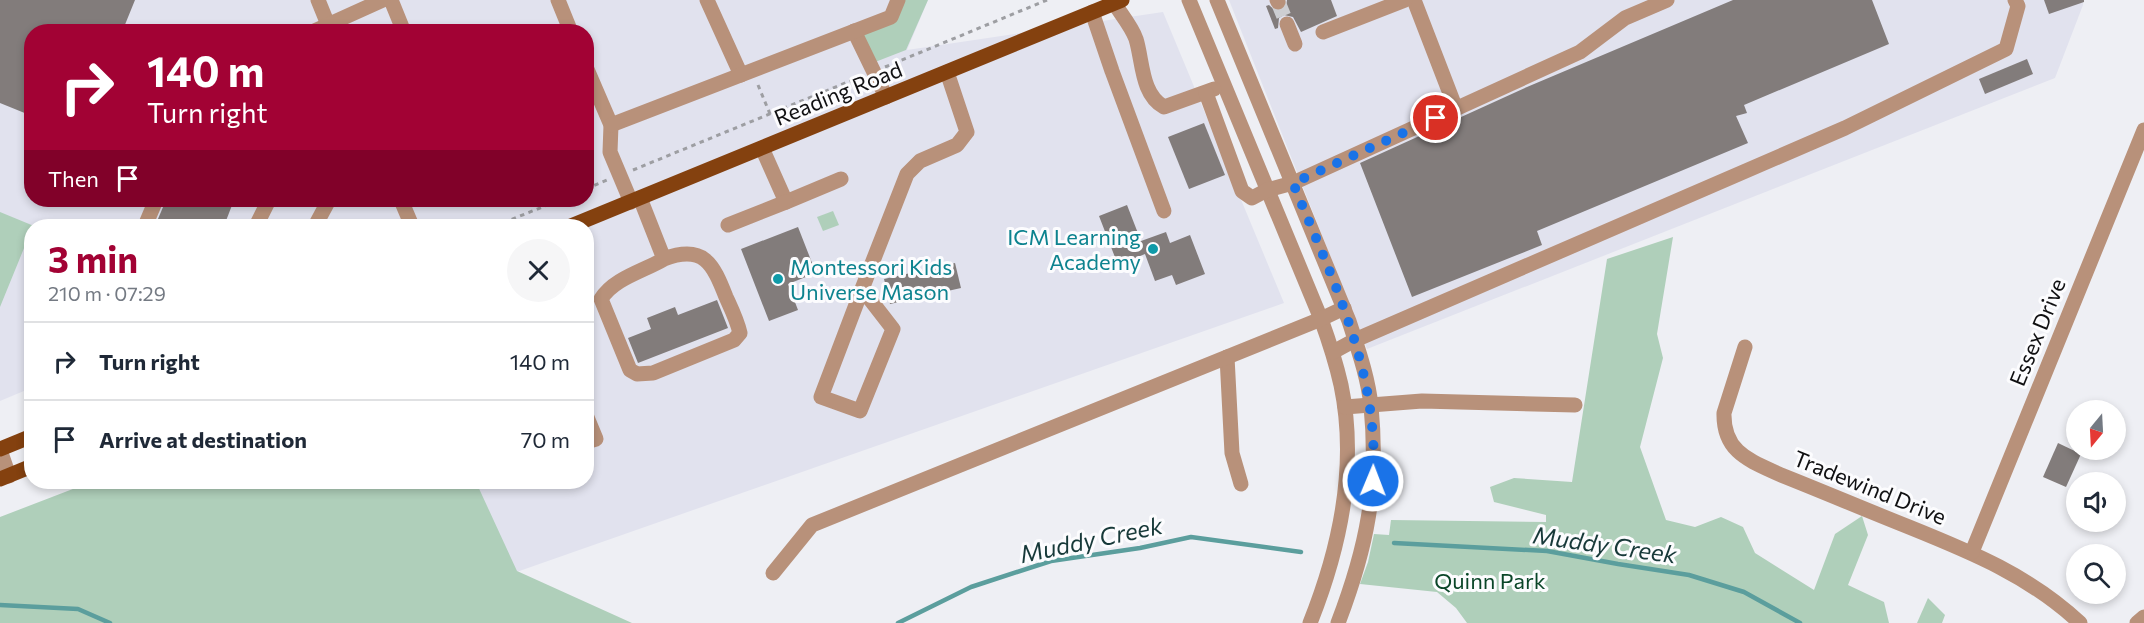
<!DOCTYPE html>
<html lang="en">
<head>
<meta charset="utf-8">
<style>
	:root { --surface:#fff; --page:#f6f6f7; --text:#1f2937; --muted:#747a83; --line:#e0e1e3; --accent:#a20234 }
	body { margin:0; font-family:Commissioner,sans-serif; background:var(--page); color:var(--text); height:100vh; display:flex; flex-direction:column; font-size:22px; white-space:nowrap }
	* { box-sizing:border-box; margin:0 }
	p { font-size:20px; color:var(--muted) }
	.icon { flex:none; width:33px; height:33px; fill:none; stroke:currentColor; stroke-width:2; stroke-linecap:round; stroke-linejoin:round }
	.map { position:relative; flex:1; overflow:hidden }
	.side { position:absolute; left:24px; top:219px; width:570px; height:270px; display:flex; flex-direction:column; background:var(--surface); border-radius:24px; box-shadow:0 3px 9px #0003 }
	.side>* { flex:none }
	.guide { position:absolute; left:24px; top:24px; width:570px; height:183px; border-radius:24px; box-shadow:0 3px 9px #0003; background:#a20234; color:#fff; overflow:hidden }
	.needle { width:39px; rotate:198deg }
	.buttons { position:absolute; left:2066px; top:400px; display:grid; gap:12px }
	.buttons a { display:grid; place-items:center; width:60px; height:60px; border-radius:50%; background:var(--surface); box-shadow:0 3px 9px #0003; font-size:30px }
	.pin { position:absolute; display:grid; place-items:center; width:51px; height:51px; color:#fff; margin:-26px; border:3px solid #fff; border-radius:50%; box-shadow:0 2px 6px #0007 }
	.me { position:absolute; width:66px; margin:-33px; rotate:1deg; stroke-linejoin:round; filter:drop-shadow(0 0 4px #0008) }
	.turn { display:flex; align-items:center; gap:21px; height:126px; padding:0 24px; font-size:27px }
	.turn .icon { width:78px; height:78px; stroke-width:2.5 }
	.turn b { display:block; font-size:42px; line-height:51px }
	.then { display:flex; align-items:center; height:57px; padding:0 24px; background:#0003; gap:12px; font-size:22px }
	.round { display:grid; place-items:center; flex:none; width:63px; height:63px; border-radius:32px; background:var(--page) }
	.overview { display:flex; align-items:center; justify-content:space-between; height:102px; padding:0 24px }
	h1 { font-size:36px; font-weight:700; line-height:45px; color:var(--accent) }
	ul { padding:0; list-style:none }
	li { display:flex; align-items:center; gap:18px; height:78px; padding:0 24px; border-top:2px solid var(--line) }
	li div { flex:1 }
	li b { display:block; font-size:22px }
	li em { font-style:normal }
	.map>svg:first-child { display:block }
	.built { fill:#e1e2ee; fill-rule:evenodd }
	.green { fill:#afcfba }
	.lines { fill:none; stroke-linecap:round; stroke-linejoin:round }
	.stream { stroke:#5b9e9d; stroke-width:4.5 }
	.building { fill:#827c7b }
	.minor-tunnel { stroke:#cdced2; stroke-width:15; stroke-dasharray:15 8; stroke-linecap:butt }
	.path { stroke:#9d9ea2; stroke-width:3; stroke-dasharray:4.5 4.5; stroke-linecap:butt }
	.minor { stroke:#b8917a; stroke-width:15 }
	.major { stroke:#84410f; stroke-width:15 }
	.route { stroke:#1a73e8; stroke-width:10; stroke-dasharray:0 18 }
	.culture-dot { fill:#0f9aa8; stroke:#fcfcfe; stroke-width:2 }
	.labels { text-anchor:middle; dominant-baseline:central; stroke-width:6; stroke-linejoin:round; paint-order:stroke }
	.street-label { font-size:22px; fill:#101012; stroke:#fcfcfe }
	.culture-label { font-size:22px; fill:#0d838f; stroke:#fcfcfe; text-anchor:end }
	.park-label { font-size:22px; fill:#0a4628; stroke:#fcfcfe }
	.water-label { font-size:24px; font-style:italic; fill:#173939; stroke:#fcfcfe }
</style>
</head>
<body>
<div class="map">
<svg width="2144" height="623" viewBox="0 0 2144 623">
	<rect width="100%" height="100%" fill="#eeeff4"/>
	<!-- built -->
	<g class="built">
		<path d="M0,0H928L907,50L1163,12L1284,303L502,577L466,482H586V226H32L31,388L0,401ZM32,32H586V200H32Z"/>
		<path d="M1229,0H2083V5L2055,78L1367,349Z"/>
	</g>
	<!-- green -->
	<g class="green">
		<path d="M898,0H928L906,50L870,64L854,31L891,17Z"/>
		<path d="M833,211L839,225L823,231L817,217Z"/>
		<path d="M0,212L34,226H32L31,231L0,307Z"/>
		<path d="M1673,237L1657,334L1663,358L1640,447L1666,520L1695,527L1721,517L1743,527L1755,553L1814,590L1835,534L1862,516L1868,535L1848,585L1884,602L1889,623H1467L1456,608L1437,592L1360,584L1368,562L1374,534L1389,535L1391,520L1546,522V515L1494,502L1490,487L1514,478L1572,482L1607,259Z"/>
		<path d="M91,482H476L517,571L632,623H0V517Z"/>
		<path d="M1928,598L1945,615L1942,623H1917Z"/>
	</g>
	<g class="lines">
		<!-- stream -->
		<g class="stream">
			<path d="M1394,543L1547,551L1618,564L1689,575L1744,592L1800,623"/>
			<path d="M0,605L78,609L110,623"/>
			<path d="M898,623L971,587L1051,561L1140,548L1191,537L1301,552"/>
		</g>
	</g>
	<!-- building -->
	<g class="building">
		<path d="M0,0H135L122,32H32V116L0,103Z"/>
		<path d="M1287,0H1331L1337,16L1301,32L1293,17L1284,15L1279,18L1278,28L1275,29L1266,6L1269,5L1277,12L1282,11L1286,7Z"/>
		<path d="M1733,0H1872L1889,44L1744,105L1747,113L1736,116L1748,143L1537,231L1542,245L1412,297L1360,163L1527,87Z"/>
		<path d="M2044,0H2084V2L2049,14Z"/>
		<path d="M2027,59L2033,74L1985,94L1979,79Z"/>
		<path d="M1204,123L1225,175L1189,189L1168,137Z"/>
		<path d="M166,200H234L224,226H155Z"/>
		<path d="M1127,205L1141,241L1166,232L1170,243L1190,235L1205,274L1176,285L1172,275L1155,281L1145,254L1118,265L1099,216Z"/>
		<path d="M798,227L816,273L788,284L798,310L769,321L741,249Z"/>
		<path d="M955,263L961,288L890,304L884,279Z"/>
		<path d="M717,300L728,328L638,363L628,338L651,329L647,318L675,307L678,315Z"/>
		<path d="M2058,443L2081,454L2066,487L2043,477Z"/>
	</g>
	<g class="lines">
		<!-- minor-tunnel -->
		<path class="minor-tunnel" d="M1278,2L1287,24"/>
		<!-- path -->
		<g class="path">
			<path d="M885,67L1047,0"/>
			<path d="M758,85L770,114"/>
			<path d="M633,170L860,77"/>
			<path d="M586,189L607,180"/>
			<path d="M495,226L560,200"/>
		</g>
		<!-- minor -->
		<g class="minor">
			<path d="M318,0L331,32"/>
			<path d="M391,0L404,32"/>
			<path d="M558,0L571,32"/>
			<path d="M707,0L741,75"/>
			<path d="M1189,0L1321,319C1329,341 1336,363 1341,385C1358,466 1340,548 1310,623"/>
			<path d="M1217,0L1349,321C1358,349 1368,377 1371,406C1379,488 1367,547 1338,623"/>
			<path d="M1277,0L1278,2"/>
			<path d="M1414,0L1456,109"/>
			<path d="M1114,3C1121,14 1132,27 1136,39C1143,62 1141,94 1164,107L1214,89"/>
			<path d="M1092,12L1112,71L1164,211"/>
			<path d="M1287,24L1295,44"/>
			<path d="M854,31L886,97"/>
			<path d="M312,32L383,0"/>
			<path d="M1323,32L1405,0"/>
			<path d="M586,67L611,125L610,152L631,202"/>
			<path d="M1206,93L1242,191L1252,198L1267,190L1293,183L1580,52L1625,18L1667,0"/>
			<path d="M611,125L891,17L898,0"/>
			<path d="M762,148L786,202L841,179"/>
			<path d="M640,198L664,259C704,244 713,264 726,297C731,308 737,320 740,333L734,340L653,373L637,374L630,370L601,299C614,278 644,271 664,259"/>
			<path d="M401,200L412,226"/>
			<path d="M728,225L786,202"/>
			<path d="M145,226L156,200"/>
			<path d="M256,226L269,200"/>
			<path d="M315,226L329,200"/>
			<path d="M862,289L893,329L860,411L821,397L862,289L907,174L920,161L957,145L967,132L947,72"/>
			<path d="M1745,347L1724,413C1723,453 1751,461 1781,475C1824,492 1866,510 1909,527C1971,552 2030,576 2080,623"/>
			<path d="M1333,352L1355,340L1845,128L2006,49L2018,6L2015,0"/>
			<path d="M1227,357L1232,453L1241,484"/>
			<path d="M1345,407L1422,401L1575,405"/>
			<path d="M586,415L596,439L586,442"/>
			<path d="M0,450L9,476"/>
			<path d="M1972,552L2144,130"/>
			<path d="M773,573L812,525L1321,319L1344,308"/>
			<path d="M2137,623L2144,617"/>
		</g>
		<!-- major -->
		<g class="major">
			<path d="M571,226L1122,0"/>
			<path d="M0,449L32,436"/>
			<path d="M0,479L32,466"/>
		</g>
	</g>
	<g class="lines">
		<!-- route -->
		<path class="route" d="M1373,481C1380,373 1333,281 1293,183L1436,118"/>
	</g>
	<!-- markers -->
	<g class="culture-dot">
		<circle cx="1153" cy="249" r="6"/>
		<circle cx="778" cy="279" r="6"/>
	</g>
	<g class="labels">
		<!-- street labels -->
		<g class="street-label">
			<text transform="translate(838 93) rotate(-22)">Reading Road</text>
			<text transform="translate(2037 332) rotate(-68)">Essex Drive</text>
			<text transform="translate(1870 487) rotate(22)">Tradewind Drive</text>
		</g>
		<!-- culture labels -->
		<g class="culture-label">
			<text x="1141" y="236">ICM Learning<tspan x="1141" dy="25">Academy</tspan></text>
			<text x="790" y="266" text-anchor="start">Montessori Kids<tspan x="790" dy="25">Universe Mason</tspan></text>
		</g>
		<!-- park labels -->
		<g class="park-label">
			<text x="1490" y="580">Quinn Park</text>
		</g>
		<!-- water labels -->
		<g class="water-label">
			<text transform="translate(1091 539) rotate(-12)">Muddy Creek</text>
			<text transform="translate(1605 544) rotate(8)">Muddy Creek</text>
		</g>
	</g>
</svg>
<div class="buttons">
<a><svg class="needle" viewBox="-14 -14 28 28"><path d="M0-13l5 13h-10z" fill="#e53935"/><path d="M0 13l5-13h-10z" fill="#747a83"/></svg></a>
<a><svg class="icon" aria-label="sound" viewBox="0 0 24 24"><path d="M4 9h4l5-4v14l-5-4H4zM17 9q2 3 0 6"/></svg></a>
<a><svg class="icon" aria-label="search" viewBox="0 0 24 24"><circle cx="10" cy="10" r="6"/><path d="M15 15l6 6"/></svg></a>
</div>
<div class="pin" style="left:1436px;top:118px;background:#d93025"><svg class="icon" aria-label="arrive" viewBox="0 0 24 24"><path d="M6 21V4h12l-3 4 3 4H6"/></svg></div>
<svg class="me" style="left:1373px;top:481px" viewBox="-20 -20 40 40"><circle r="17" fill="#1a73e8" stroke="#fff" stroke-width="3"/><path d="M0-11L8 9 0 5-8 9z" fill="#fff"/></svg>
<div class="guide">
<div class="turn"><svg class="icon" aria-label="right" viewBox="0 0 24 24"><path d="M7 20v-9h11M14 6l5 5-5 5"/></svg><div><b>140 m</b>Turn right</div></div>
<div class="then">Then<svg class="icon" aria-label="arrive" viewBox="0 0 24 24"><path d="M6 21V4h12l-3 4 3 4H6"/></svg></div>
</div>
<section class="side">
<div class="overview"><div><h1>3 min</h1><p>210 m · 07:29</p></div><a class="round"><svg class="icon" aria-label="close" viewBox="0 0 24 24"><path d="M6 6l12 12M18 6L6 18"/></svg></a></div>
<ul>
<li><svg class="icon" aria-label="right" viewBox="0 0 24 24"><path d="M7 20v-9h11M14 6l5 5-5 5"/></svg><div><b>Turn right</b></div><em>140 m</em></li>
<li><svg class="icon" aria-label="arrive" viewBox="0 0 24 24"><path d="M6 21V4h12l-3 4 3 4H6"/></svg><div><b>Arrive at destination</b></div><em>70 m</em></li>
</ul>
</section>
</div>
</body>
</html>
